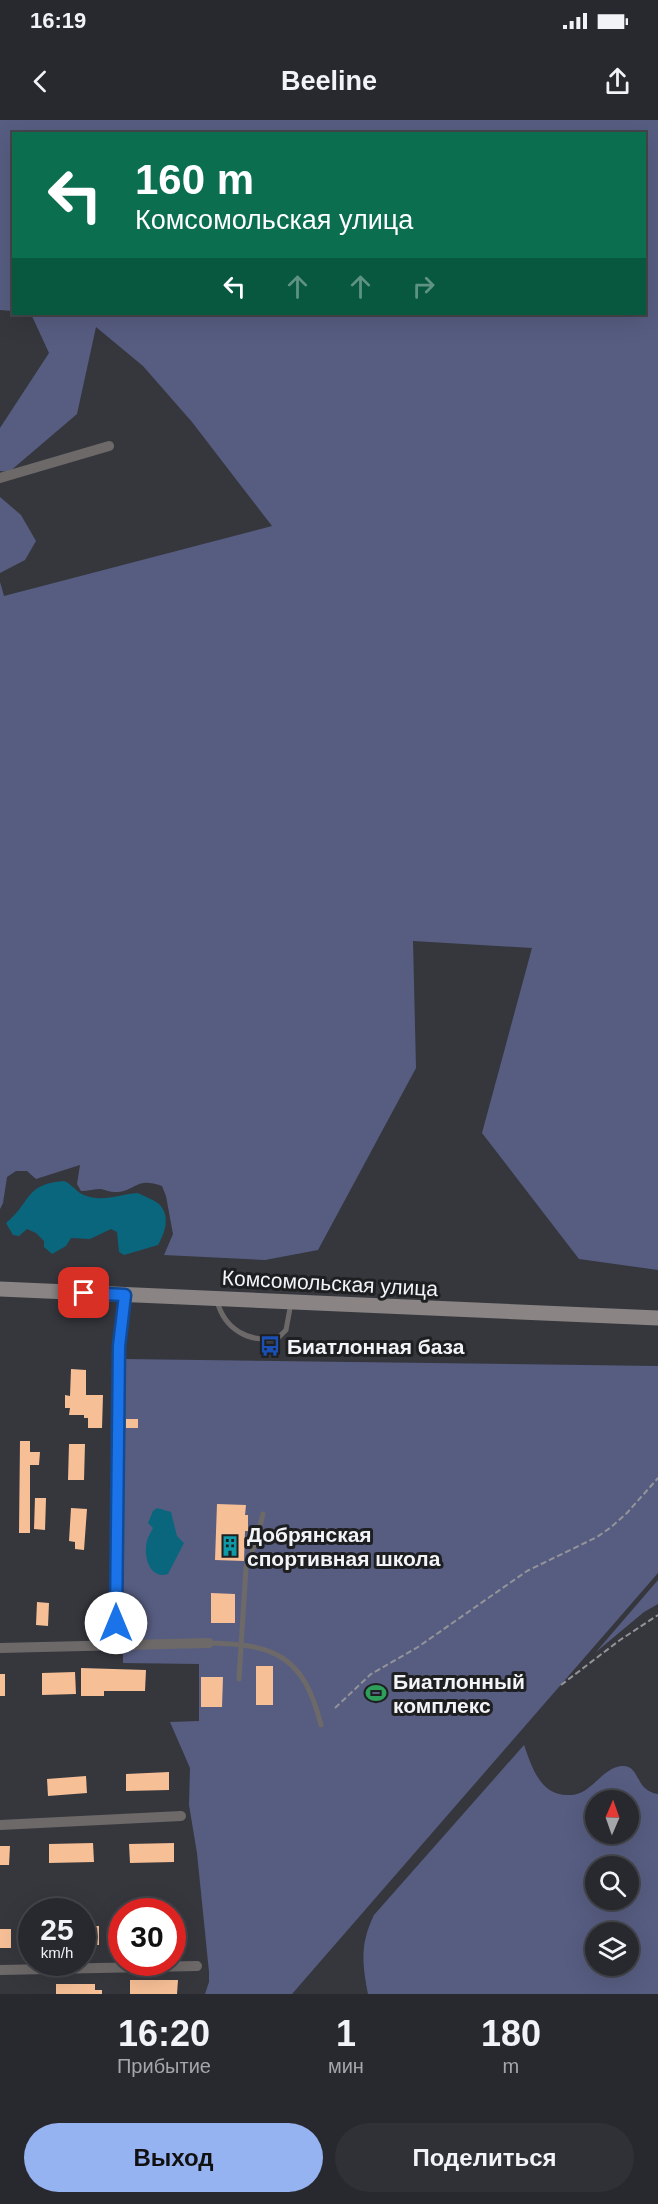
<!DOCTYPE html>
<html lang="ru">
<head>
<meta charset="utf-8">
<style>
	:root { --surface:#28292e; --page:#303136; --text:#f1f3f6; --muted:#a5a6aa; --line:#44454a; --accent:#95b2f1 }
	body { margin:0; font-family:Helvetica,sans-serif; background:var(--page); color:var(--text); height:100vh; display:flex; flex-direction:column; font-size:22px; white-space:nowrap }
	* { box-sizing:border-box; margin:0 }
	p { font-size:20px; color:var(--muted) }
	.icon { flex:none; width:33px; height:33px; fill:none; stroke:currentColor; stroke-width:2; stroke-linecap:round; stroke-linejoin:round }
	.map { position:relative; height:1874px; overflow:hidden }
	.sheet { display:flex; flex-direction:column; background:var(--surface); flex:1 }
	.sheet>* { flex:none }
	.top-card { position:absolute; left:12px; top:12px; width:634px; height:183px; border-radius:0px; box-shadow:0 6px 24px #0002,0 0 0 2px var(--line); background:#0b6e4f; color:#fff; overflow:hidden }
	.needle { width:39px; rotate:2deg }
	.buttons { position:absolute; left:585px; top:1670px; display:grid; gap:12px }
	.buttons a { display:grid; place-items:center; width:54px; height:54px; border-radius:50%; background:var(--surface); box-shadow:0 6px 24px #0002,0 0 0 2px var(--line); font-size:30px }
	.speed { position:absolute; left:18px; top:1778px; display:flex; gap:12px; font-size:30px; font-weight:700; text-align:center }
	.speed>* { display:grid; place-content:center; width:78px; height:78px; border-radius:50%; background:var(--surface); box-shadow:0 6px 24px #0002,0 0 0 2px var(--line); line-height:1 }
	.speed small { font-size:15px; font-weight:400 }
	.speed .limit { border:9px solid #d22; background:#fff; color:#111 }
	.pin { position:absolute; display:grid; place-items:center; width:51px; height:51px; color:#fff; margin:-26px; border-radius:12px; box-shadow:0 3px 9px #0006 }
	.me { position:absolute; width:66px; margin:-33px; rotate:0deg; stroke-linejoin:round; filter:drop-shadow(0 0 4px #0008) }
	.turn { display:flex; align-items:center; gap:21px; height:126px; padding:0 24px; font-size:27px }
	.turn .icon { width:78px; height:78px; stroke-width:2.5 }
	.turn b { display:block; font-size:42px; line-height:51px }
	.lanes { display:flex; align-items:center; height:57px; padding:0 24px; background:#0003; justify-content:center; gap:30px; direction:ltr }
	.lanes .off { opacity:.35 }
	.eta { display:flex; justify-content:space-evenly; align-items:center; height:102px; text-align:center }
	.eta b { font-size:36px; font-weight:700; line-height:42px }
	.primary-button { display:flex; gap:12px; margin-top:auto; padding:12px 24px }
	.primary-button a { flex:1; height:69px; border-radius:36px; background:var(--accent); color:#111; font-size:24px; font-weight:700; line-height:69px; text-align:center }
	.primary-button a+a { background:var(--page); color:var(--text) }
	.status { display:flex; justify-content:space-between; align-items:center; height:42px; padding:0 30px; background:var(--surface); direction:ltr }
	.status svg { height:16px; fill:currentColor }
	header { display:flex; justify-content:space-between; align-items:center; height:78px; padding:0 24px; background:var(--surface); font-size:27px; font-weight:700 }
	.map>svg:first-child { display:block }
	.green { fill:#575d81; fill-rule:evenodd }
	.water { fill:#0a667c }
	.building { fill:#f6bf96 }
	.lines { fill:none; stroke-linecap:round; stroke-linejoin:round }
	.path { stroke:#939499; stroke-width:2; stroke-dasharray:6 3; stroke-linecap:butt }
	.service { stroke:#6d6969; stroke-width:5 }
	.minor { stroke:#6d6969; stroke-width:10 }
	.secondary { stroke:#8a8584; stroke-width:15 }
	.route-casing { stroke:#114b97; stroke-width:15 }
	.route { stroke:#1a73e8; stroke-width:10 }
	.labels { text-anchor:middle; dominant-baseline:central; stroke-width:6; stroke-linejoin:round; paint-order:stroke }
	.street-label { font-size:21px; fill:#f3f4f8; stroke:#1e1f21 }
	.poi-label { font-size:21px; font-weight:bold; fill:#f3f4f8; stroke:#1e1f21; text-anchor:start }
</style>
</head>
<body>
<div class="status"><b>16:19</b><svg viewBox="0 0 49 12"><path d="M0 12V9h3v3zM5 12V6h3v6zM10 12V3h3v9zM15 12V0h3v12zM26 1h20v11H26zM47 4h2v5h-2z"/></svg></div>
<header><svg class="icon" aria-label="back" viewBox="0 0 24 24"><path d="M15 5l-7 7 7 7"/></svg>Beeline<svg class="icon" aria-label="share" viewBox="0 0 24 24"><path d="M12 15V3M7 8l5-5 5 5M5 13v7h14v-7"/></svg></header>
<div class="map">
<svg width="658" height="1874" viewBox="0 0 658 1874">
	<rect width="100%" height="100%" fill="#36373d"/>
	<!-- green -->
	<g class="green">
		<path d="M0,0H658V1150L579,1139L482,1013L532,828L413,821L416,948L318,1130L265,1140L164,1135L173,1114L166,1076L162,1066C135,1056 136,1072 115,1072C110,1072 106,1070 101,1069C94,1069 88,1071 81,1071L77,1064L80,1045L36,1059L27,1051H16L7,1057L3,1083L0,1089V462L4,476L272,406L192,302L143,246L96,207L77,294L9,352L0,351V308L49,233L31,194H645V14H14L13,191L0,190Z"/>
		<path d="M0,377L21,395L36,421L25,440L0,453Z"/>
		<path d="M124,1239L658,1246V1453L292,1874H205L209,1862V1852L197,1733L189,1685L190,1648L170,1602L199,1601V1544L123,1543Z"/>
		<path d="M658,1460V1484L644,1492L596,1532Z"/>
		<path d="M524,1625C532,1647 540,1676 569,1675C576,1675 581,1673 587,1669C597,1662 607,1648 621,1646C641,1644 634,1671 658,1674V1874H368C362,1843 360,1824 374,1795ZM596,1680H628V1713H596ZM596,1746H628V1779H596ZM596,1812H628V1845H596Z"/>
	</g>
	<!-- water -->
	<g class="water">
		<path d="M64,1061C72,1064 76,1072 84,1075C103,1083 119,1074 138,1073C144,1076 154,1080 159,1084C171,1096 165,1113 158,1125L124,1135L119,1132L117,1112L111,1109L90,1119L71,1118L66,1126L52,1134L44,1127V1121L36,1113L27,1109L19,1116L13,1115L6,1103C31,1083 24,1064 64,1061Z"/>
		<path d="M157,1388L171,1392L177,1416L184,1423L168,1454C149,1460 143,1435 147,1421C148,1416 151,1412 153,1408L148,1403L153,1391Z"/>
	</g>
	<!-- building -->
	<g class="building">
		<path d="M71,1249L86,1250V1275H103L102,1308H88V1298H84V1295H69L70,1288H65V1275L70,1276Z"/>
		<rect x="126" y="1299" width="12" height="9"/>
		<path d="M20,1321H30V1332H40L39,1345H30V1413H19Z"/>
		<path d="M69,1324H85L84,1360H68Z"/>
		<path d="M35,1378H46L45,1410L34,1409Z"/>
		<path d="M217,1384L246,1385L245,1395H248V1411H245L244,1441L215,1440Z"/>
		<path d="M71,1388L87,1389L84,1430L75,1429V1422L69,1421Z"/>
		<path d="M211,1473L235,1474V1503H211Z"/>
		<path d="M37,1482L49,1483L48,1506L36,1505Z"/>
		<rect x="256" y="1546" width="17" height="39"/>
		<path d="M81,1548L146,1550L145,1571H104V1576H81Z"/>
		<path d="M75,1552L76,1574L42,1575V1553Z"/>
		<rect x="0" y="1554" width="5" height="22"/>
		<path d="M201,1557H223L222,1587H201Z"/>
		<path d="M169,1652V1670L126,1671V1654Z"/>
		<path d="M86,1656L87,1673L48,1676L47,1659Z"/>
		<path d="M93,1723L94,1742L49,1743V1724Z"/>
		<path d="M174,1723V1742L130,1743L129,1724Z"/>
		<path d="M0,1726H10L9,1745H0Z"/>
		<rect x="82" y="1806" width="17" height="19"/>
		<rect x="0" y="1809" width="11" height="19"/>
		<path d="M130,1860H178L177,1874H130Z"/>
		<path d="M56,1864H95V1870H102V1874H56Z"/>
	</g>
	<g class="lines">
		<!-- path -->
		<g class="path">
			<path d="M561,1565L620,1520L658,1495"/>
			<path d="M335,1588L371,1554L418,1527L527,1451L597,1417L610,1408L627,1393L658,1358"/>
		</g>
		<!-- service -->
		<g class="service">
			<path d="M217,1181C225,1210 248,1222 277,1219L286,1210L291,1183"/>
			<path d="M209,1523C276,1524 304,1537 321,1605"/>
			<path d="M239,1559L246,1447L256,1421L263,1394"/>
		</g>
		<!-- minor -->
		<g class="minor">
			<path d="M0,358L109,326"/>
			<path d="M115,1524L116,1378L119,1226L125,1175"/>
			<path d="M0,1528L209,1523"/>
			<path d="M0,1705L181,1696"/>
			<path d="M0,1850L197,1846"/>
		</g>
		<!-- secondary -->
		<path class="secondary" d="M0,1169L658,1198"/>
	</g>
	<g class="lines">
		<!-- route casing -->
		<g class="route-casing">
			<path id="route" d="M84,1173L125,1175L119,1226L116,1503"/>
		</g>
		<!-- route -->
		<use href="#route" class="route"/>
	</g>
	<!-- icons -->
	<defs>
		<g id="bus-bare" transform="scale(1.62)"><path d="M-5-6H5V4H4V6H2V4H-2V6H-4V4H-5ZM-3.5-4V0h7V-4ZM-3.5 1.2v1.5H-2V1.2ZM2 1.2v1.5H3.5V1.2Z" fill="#1a4fb4" stroke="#1e1f21" stroke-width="2.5" paint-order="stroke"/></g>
		<g id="building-bare" transform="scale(1.62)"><path d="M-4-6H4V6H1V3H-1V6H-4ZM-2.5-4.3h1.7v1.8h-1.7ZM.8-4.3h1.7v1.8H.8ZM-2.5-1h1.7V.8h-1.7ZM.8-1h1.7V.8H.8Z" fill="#0f9aa8" stroke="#1e1f21" stroke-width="2.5" paint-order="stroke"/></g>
		<g id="stadium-bare" transform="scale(1.62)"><path d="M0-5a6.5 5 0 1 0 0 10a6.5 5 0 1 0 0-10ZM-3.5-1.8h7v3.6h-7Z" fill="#2e9e5b" stroke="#1e1f21" stroke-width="2.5" paint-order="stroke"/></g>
	</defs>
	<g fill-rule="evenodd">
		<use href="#bus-bare" x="270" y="1226"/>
		<use href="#building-bare" x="230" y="1426"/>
		<use href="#stadium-bare" x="376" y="1573"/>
	</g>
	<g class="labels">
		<!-- street labels -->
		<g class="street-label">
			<text transform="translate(330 1163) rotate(3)">Комсомольская улица</text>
		</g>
		<!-- poi labels -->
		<g class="poi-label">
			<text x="287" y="1226">Биатлонная база</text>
			<text x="247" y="1414">Добрянская<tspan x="247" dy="24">спортивная школа</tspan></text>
			<text x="393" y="1561">Биатлонный<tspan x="393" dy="24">комплекс</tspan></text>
		</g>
	</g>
</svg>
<div class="buttons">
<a><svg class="needle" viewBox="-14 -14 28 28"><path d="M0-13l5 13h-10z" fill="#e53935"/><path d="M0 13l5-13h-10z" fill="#a5a6aa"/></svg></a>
<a><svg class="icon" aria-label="search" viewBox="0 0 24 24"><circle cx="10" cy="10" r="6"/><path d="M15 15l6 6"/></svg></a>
<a><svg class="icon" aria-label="layers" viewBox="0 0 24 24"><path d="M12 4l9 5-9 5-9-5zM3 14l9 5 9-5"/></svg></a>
</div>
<div class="speed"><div>25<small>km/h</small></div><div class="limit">30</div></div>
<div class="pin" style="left:84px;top:1173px;background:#d93025"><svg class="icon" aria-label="arrive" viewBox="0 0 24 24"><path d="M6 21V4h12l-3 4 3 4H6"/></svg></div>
<svg class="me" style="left:116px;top:1503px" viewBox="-20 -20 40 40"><circle r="19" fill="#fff"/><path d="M0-13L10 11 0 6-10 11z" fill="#1a73e8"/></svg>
<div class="top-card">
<div class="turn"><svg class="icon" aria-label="left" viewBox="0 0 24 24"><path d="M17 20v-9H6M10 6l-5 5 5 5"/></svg><div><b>160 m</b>Комсомольская улица</div></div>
<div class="lanes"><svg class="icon" aria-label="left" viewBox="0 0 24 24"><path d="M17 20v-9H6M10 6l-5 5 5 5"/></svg><svg class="icon off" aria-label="ahead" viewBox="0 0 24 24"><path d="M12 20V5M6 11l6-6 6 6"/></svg><svg class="icon off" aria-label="ahead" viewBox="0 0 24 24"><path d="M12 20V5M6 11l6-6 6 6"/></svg><svg class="icon off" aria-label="right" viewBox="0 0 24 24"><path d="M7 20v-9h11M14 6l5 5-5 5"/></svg></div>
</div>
</div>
<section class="sheet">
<div class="eta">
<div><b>16:20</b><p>Прибытие</p></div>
<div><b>1</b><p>мин</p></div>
<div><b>180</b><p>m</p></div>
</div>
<div class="primary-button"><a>Выход</a><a>Поделиться</a></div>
</section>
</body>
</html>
